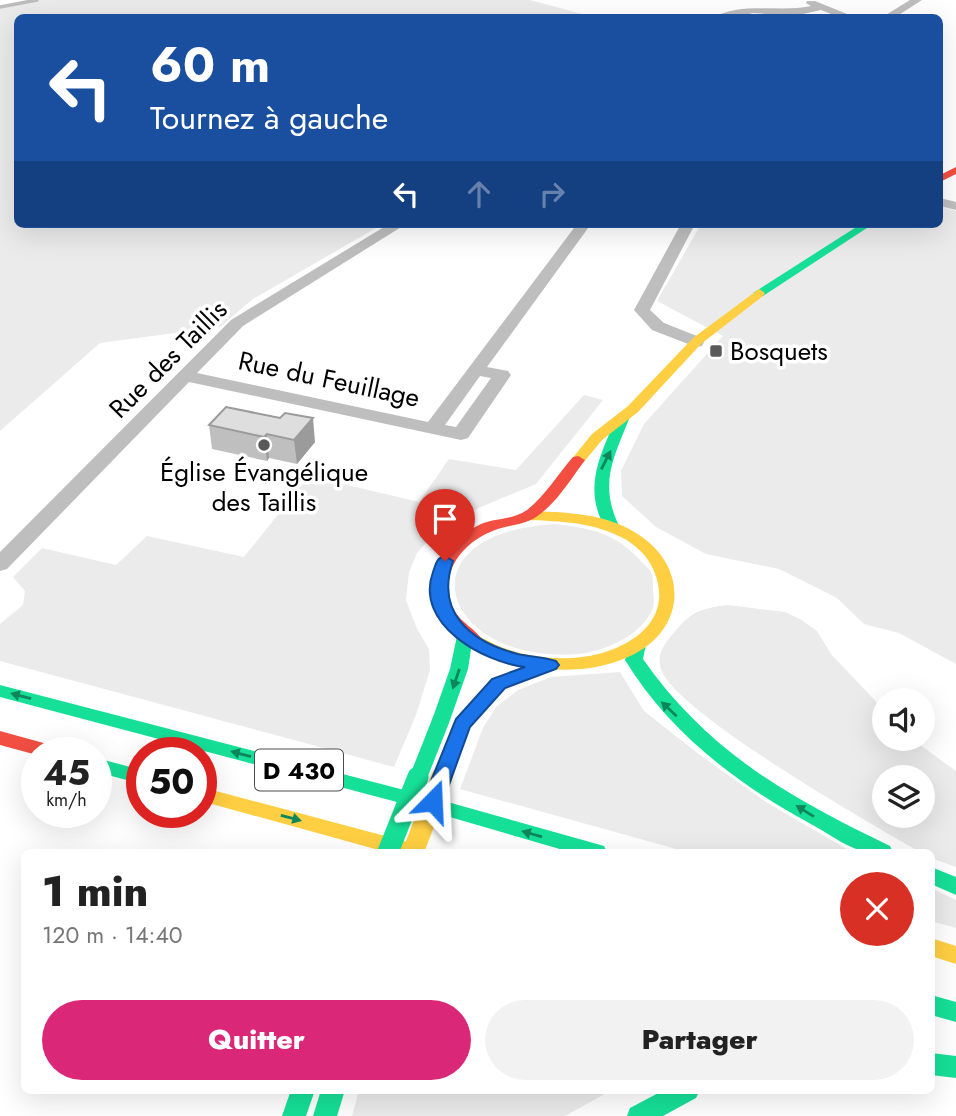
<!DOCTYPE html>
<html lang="fr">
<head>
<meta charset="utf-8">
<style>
	:root { --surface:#fff; --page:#f2f2f2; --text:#222; --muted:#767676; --accent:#db2777 }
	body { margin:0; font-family:Jost,sans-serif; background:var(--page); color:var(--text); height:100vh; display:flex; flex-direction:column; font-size:26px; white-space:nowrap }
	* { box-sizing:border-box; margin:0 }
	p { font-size:23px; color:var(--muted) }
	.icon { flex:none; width:38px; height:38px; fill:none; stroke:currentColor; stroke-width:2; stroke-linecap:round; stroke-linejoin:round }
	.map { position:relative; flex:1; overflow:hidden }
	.details { position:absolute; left:21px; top:849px; width:914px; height:245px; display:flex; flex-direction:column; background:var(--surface); border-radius:10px; box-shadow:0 7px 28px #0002 }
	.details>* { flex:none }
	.hud { position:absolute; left:14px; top:14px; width:929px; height:214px; border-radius:10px; box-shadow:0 7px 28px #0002; background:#1a4fa0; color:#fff; overflow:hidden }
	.fabs { position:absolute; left:872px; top:688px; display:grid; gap:14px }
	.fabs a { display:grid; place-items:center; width:63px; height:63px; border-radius:50%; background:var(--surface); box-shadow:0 7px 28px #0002; font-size:35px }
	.speed { position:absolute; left:21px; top:737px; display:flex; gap:14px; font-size:35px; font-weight:700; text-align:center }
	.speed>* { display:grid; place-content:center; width:91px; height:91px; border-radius:50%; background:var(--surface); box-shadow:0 7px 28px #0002; line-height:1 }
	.speed small { font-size:18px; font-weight:400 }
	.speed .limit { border:10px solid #d22; background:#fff; color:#111 }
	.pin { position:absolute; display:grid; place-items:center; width:60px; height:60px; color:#fff; margin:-72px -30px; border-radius:50% 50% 50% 0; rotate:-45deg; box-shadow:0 0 7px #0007 }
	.pin .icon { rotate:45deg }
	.me { position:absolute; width:77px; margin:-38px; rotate:21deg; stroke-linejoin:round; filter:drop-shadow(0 0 5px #0008) }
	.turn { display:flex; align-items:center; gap:24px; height:147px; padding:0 21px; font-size:32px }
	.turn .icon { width:91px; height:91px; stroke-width:2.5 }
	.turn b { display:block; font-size:49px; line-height:60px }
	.lanes { display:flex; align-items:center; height:66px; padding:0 21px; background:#0003; justify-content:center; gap:35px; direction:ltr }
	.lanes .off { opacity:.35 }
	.round { display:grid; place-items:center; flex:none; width:74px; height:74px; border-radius:37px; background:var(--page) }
	.headline { display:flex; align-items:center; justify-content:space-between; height:119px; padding:0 21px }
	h1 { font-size:42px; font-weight:800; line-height:52px }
	.action { display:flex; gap:14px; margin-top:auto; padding:14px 21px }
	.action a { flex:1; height:80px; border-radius:42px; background:var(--accent); color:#fff; font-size:28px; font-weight:800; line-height:80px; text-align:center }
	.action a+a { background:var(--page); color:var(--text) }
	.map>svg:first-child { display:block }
	.green { fill:#ebebeb; fill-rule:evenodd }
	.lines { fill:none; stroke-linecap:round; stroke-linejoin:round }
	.stream { stroke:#bdbdbd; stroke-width:3.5 }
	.street { fill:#bebebe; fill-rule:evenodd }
	.fast { fill:#16e098; fill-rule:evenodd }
	.slow { fill:#ffcf43; fill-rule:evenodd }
	.jam { fill:#f24e42; fill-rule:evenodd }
	.fast-bridge-far1 { stroke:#16e098; stroke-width:17 }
	.fast-bridge { stroke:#16e098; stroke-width:21 }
	.slow-bridge-far1 { stroke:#ffcf43; stroke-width:17 }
	.slow-bridge { stroke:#ffcf43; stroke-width:21 }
	.wall { fill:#bfbfbf }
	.shaded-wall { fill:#9b9b9b }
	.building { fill:#dedede; stroke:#9b9b9b; stroke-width:2 }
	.oneway { fill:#0d865b }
	.route { fill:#1a73e8; stroke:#114b97; stroke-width:2 }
	.poi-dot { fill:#595959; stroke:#fff; stroke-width:2.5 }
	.labels { text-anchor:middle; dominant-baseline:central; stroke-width:7; stroke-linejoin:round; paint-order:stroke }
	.shield { fill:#fff; stroke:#4c4c4c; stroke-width:2 }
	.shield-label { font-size:24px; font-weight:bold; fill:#000 }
	.poi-label { font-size:26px; fill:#000; stroke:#fff; text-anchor:start }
	.street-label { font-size:26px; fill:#000; stroke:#fff }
</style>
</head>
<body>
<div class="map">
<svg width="956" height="1116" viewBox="0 0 956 1116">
	<rect width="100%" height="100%" fill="#fff"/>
	<!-- green -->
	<g class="green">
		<path d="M40,0H530L593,17L18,18V224H383L253,299L220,327L100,343L0,431V7Z"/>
		<path d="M940,206L956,211V664L899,633L864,624L837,598L779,569L706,554L656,527L622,496L621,471L644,424L723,336L657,301L701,224H940Z"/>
		<path d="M584,395L603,400L536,484L457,517L438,529L417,553L409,572L406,600L417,629L429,649L430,670L416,715L394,767L0,661V624L23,605L25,591L13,577L42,548L116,565L147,536L244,557L309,476L419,502L449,459L516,470Z"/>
		<path d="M555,524C591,528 615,533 640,560C643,564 649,568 651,572C653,576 653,583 653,587C653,594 655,602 653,608C642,635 606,651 579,654C443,666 396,533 555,524Z"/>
		<path d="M728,605L785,612L800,619L817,631L831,654L884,710V738L912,739L956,771V867L931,858V852H920C877,827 664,707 660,665C658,653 664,645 671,636C691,612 697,609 728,605ZM884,777H922V816H884Z"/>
		<path d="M620,672L644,711L700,755L766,802L852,852H687L460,789L483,728L496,707L518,690L551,677Z"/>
		<path d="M931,888L956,900V928L931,921Z"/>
		<path d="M359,1090H612L565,1116H352Z"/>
	</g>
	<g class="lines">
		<!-- stream -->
		<path class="stream" d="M0,7L37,0"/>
		<!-- street -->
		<g class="street">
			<path d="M910,0H922L894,18H881Z"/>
			<path d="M807,1H815L857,18H841L821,10L794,16L753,13L733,18H712C742,1 779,13 811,6L806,3Z"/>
			<path d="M940,198L956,202V210L940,206Z"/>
			<path d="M389,224H406L243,326L197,373L428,422L577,224H591L487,367L508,371L511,375L468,438L461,440L189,382L7,569L0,571V552L231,320ZM480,376L491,378L456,427L445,425Z"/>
			<path d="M681,224H695L650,310L664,323L702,338L704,342L702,346L696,347L652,330L634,310Z"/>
		</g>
		<!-- fast -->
		<g class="fast">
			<path d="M861,224H873L763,296H755L753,293Z"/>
			<path d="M622,415L629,419C613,459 599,484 619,526L611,531L606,529C587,498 594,469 608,437C611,429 613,418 622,415Z"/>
			<path d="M465,630L473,636L468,669L450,720L447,725H435L432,720L450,669L457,636Z"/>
			<path d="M637,638L643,640L646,644L643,659C708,752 790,798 890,846L893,852C884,852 874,854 866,852C850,849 832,836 818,828C741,787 671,735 625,660L631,640Z"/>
			<path d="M546,660L552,662L555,666L552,670L504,687L468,729H456L453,724L456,719L492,679Z"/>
			<path d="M0,685L412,792L597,844L604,846L607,852H570L412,806L0,697Z"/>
			<path d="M96,758L142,770V784L96,772Z"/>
			<path d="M931,867L956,877V895L931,884Z"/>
			<path d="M931,995L956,1002V1022L931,1015Z"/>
			<path d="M931,1053L956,1056V1078L931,1075Z"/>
			<path d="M291,1090H315L306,1116H282Z"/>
			<path d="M321,1090H345L337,1116H313Z"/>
			<path d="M664,1090H700L696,1098L663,1116H627L630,1108Z"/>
		</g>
		<!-- slow -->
		<g class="slow">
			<path d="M759,289L765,293L763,296L701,344L638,412L602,440L583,463H573L571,460L592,434L628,406L693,338Z"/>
			<path d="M528,511C564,512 605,513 636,533C690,566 687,631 628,657C595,672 559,672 524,666C507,663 477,656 467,641L469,637L475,635C485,638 494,645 504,648C525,656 549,659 572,658C619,656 677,626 654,571C648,556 635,544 621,537C599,526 574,522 549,521C540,520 531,521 523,519L520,516L523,513Z"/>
			<path d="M201,787L415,844L422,846L425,852H386L201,801Z"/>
			<path d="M931,938L956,946V964L931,956Z"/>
		</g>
		<!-- jam -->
		<g class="jam">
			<path d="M956,167V174L940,182V175Z"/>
			<path d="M578,456L585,460C571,479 556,504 536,517C524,525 508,525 495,530C462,542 436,575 454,610C461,623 476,629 483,641L481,645C467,649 455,634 447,624C417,583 438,544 481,524C495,518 513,520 527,510C545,496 558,474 573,457Z"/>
			<path d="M0,731L58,747L60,752H37V755L0,745Z"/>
		</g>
		<!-- fast-bridge-far1 -->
		<path class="fast-bridge-far1" d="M418,778L441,720"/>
		<!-- fast-bridge -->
		<path class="fast-bridge" d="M388,852L418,777"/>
		<!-- slow-bridge-far1 -->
		<path class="slow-bridge-far1" d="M441,778L462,724"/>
		<!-- slow-bridge -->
		<path class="slow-bridge" d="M413,852L442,777"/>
	</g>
	<!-- wall -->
	<path class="wall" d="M209,425L315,442L297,464L269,458L267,461L212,449Z"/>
	<!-- shaded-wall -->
	<g class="shaded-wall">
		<path d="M313,418L315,442L297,464L294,440Z"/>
		<path d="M267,434L269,458L267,461L264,437Z"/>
	</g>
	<!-- building -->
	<path class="building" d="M226,407L280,418L285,413L313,418L294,440L267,434L264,437L209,425Z"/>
	<!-- one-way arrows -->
	<defs><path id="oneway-solid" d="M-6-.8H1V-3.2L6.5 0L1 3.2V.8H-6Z" transform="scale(1.75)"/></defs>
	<g class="oneway">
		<use href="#oneway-solid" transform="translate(606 460) rotate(-63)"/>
		<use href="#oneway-solid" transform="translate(456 679) rotate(109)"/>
		<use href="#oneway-solid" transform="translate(21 696) rotate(-165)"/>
		<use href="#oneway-solid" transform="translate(669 709) rotate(-137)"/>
		<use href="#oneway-solid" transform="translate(241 754) rotate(-165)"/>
		<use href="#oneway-solid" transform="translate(805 811) rotate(-148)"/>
		<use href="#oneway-solid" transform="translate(291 818) rotate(15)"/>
		<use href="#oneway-solid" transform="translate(532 834) rotate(-164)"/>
	</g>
	<!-- route -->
	<path class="route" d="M445,556L453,561C435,613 471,642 518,654C531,657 544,657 556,661L559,665L556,669L505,688L470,727L443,801L440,806L433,808L426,806L423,801L456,719L492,679L525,667C483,662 414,624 433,572C436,564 436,558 445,556Z"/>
	<!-- markers -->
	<g class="poi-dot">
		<rect x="709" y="344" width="14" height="14" rx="3.5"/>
		<circle cx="264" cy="445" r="7"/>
	</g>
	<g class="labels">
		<!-- shield labels -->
		<rect class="shield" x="255" y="749.5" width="88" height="41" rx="5"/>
		<g class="shield-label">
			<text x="299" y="770">D 430</text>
		</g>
		<!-- poi labels -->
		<g class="poi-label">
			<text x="730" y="351">Bosquets</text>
			<text x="264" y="472" text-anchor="middle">Église Évangélique<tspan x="264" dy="30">des Taillis</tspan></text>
		</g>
		<!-- street labels -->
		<g class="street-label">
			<text transform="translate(168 359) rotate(-45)">Rue des Taillis</text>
			<text transform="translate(329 379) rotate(12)">Rue du Feuillage</text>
		</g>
	</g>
</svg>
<div class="fabs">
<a><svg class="icon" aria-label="sound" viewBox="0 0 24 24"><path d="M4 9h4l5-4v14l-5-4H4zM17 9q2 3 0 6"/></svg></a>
<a><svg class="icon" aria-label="layers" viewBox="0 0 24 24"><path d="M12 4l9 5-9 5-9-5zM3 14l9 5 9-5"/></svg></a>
</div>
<div class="speed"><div>45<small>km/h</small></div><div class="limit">50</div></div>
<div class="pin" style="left:445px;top:561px;background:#d93025"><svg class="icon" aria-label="arrive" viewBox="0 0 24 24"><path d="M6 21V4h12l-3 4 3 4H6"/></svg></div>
<svg class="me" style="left:433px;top:801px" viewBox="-20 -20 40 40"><path d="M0-17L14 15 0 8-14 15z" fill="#1a73e8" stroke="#fff" stroke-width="4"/></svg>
<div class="hud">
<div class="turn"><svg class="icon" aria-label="left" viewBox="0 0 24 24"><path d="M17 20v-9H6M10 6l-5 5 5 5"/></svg><div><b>60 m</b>Tournez à gauche</div></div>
<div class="lanes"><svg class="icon" aria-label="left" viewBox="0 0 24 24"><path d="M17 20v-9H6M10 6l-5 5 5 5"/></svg><svg class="icon off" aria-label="ahead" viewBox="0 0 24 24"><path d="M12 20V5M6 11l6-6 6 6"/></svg><svg class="icon off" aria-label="right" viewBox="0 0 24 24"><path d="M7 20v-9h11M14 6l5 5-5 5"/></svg></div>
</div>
<section class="details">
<div class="headline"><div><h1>1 min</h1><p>120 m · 14:40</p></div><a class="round" style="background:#d93025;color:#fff"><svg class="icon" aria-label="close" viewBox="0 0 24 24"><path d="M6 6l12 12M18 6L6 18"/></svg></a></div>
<div class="action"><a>Quitter</a><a>Partager</a></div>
</section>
</div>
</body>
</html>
